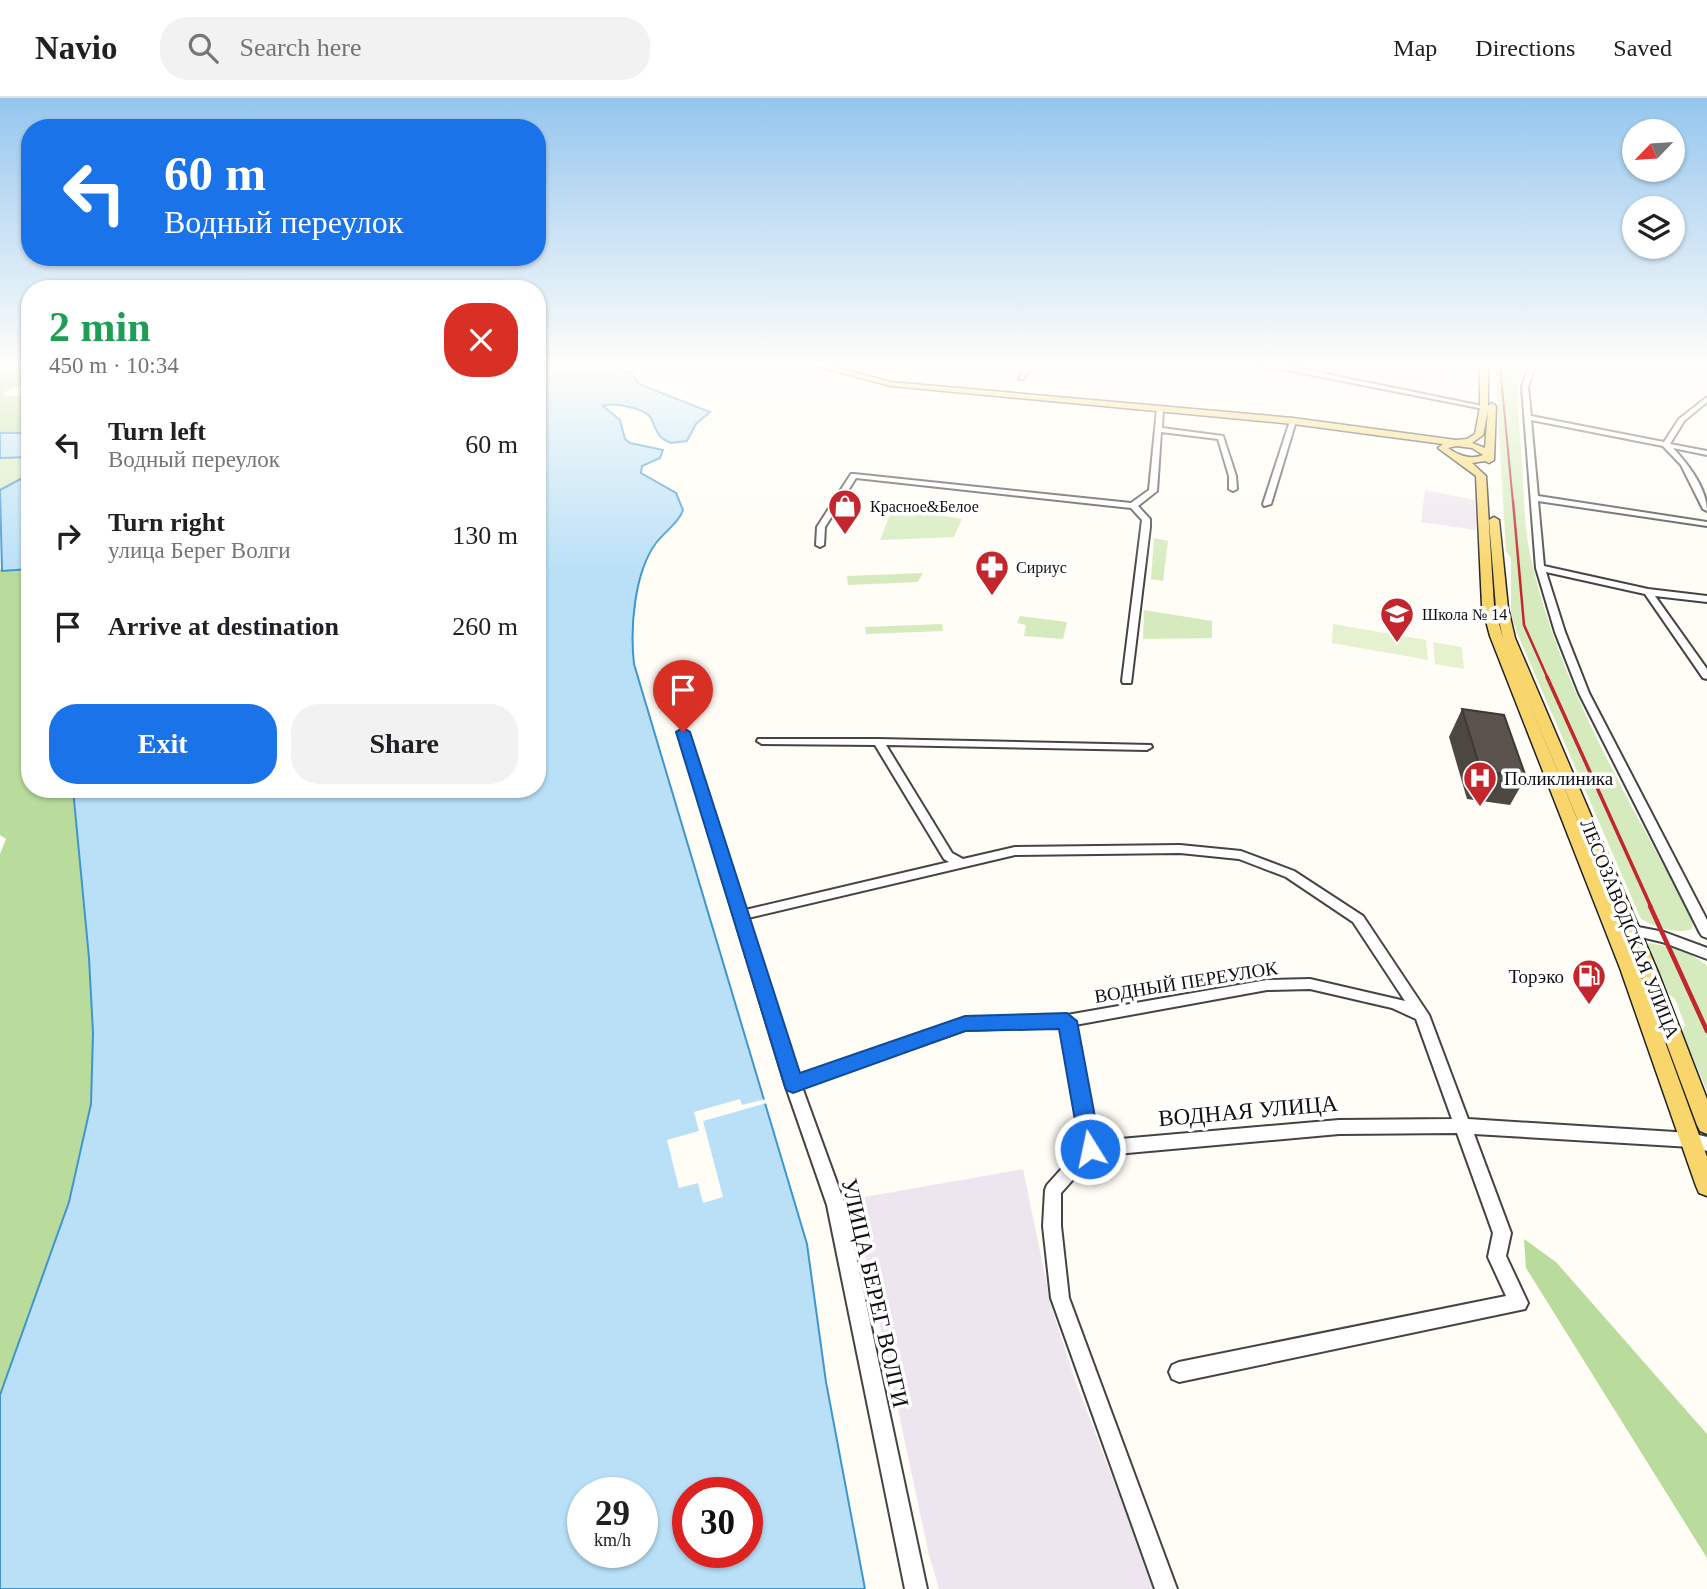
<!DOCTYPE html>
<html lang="en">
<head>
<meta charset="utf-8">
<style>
	:root { --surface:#fff; --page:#f2f2f2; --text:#202124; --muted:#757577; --line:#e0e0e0; --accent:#1a73e8 }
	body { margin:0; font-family:"Times New Roman",serif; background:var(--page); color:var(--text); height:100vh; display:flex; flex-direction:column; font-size:26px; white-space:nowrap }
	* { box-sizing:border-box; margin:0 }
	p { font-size:23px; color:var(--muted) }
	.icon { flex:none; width:38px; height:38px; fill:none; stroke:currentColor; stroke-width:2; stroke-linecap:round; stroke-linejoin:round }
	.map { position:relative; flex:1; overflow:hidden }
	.sheet { position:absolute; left:21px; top:182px; width:525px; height:518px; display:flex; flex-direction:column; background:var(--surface); border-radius:28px; box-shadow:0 2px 5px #0004 }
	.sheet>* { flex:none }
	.banner { position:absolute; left:21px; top:21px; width:525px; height:147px; border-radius:28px; box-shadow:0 2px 5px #0004; background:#1a73e8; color:#fff; overflow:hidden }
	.needle { width:46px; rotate:245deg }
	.tools { position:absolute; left:1622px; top:21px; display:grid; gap:14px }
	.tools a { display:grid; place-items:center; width:63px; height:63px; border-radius:50%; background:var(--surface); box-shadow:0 2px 5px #0004; font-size:35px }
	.speed { position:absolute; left:567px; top:1379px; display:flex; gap:14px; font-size:35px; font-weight:700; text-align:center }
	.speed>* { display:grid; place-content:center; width:91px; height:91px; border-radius:50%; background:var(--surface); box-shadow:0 2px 5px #0004; line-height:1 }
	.speed small { font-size:18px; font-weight:400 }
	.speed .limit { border:10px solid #d22; background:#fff; color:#111 }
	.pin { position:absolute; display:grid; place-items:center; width:60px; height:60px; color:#fff; margin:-72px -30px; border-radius:50% 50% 50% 0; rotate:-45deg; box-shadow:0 0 7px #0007 }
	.pin .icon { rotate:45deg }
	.me { position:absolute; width:77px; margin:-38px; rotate:350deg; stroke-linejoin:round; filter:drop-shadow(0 0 5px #0008) }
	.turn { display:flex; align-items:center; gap:24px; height:147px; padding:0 28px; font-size:32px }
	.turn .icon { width:91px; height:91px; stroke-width:2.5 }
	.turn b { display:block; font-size:49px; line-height:60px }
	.round { display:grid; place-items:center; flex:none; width:74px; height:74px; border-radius:28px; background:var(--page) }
	.summary { display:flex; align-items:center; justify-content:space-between; height:119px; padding:0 28px }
	h1 { font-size:42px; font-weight:700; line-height:52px; color:#1e9e55 }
	.cta { display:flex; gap:14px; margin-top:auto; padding:14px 28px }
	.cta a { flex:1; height:80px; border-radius:28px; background:var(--accent); color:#fff; font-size:28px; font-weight:700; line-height:80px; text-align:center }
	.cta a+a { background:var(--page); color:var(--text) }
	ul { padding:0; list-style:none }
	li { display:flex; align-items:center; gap:21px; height:91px; padding:0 28px }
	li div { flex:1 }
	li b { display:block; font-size:26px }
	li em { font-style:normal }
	header { display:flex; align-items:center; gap:42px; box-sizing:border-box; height:98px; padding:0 35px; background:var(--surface); border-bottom:2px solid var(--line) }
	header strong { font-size:33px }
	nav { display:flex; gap:38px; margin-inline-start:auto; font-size:24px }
	.search { width:490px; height:63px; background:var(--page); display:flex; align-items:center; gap:18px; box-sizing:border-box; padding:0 24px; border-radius:28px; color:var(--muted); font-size:26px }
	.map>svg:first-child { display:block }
	.industrial { fill:#eee6ef }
	.green { fill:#d5ebbd }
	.forest { fill:#b9dc9c }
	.pitch { fill:#e6f2cf }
	.water { fill:#b9e0f7; stroke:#3f96cf; stroke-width:2; fill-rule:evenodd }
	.pier { fill:#fffdf5 }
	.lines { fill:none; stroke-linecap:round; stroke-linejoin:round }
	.minor-casing { stroke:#444; stroke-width:4 }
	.major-casing { stroke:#222; stroke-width:3 }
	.minor { fill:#fff; fill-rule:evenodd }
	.major { fill:#f9d66b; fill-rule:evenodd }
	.rail-far3 { stroke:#c4262e; stroke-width:2 }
	.rail-far2 { stroke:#c4262e; stroke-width:2.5 }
	.rail-far1 { stroke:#c4262e; stroke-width:3.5 }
	.rail { stroke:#c4262e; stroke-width:4.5 }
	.wall { fill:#4d4742 }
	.building { fill:#5a524d; stroke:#3f3936; stroke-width:2 }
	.route { fill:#1a73e8; stroke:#114b97; stroke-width:2 }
	.labels { text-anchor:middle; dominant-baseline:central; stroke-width:7; stroke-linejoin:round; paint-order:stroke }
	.far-poi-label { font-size:16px; fill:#111; stroke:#fff; text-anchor:start }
	.poi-label { font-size:19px; fill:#111; stroke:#fff; text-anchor:start }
	.street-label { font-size:19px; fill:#111; stroke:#fff }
	.near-street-label { font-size:23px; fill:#111; stroke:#fff }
</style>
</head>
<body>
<header>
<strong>Navio</strong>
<div class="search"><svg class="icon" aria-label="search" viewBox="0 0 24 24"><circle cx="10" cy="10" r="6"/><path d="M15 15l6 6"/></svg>Search here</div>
<nav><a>Map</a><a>Directions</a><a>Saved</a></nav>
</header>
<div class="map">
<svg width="1707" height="1491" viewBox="0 0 1707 1491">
	<rect width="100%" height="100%" fill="#fffdf5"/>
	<!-- industrial -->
	<g class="industrial">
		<path d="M1450,268L1449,286L1299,270V268Z"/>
		<path d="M1425,392L1475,402L1476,432L1421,424Z"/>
		<path d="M1023,1071L1052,1211L1075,1282L1155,1491H939L929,1457L853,1101Z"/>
	</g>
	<!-- green -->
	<g class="green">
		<path d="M1495,268H1523C1514,298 1520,332 1522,363C1524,398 1524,435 1533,469C1563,595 1633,709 1693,822L1692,831C1676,837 1656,829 1641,821L1517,535L1511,517V460L1506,453Z"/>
		<path d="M30,359V376L0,392V360Z"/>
		<path d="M893,409L962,421L954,439L880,442Z"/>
		<path d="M1154,440L1168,443L1163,483L1151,481Z"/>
		<path d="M923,475L918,484L848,487L847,478Z"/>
		<path d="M1144,512L1212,523V540L1143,541Z"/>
		<path d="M1020,518L1067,524L1063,541L1024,538L1026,527L1017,525Z"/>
		<path d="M942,526L943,533L866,536L865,529Z"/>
		<path d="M1649,845L1682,851L1707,867V993L1682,934L1685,927L1675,901L1664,892L1647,848Z"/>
	</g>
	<!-- forest -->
	<g class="forest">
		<path d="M0,268H30V283L4,294L5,298H30V335H0Z"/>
		<path d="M0,471H30V691H73L89,860L93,935L91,1006L69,1104L0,1297V756L6,741L0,737Z"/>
		<path d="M1524,1141L1556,1164L1707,1336V1460L1526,1170Z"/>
	</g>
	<!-- pitch -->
	<g class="pitch">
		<path d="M1333,526L1426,542L1428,562L1332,545Z"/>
		<path d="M1433,544L1462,549L1464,571L1435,566Z"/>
	</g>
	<!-- water -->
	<g class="water">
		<path d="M537,268H613L631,275L639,286L710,314L696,326L687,343L671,345C657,340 656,331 651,320C645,310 612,304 603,308L620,322L625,341L630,345L663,352L660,360L642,368L641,375L676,395L683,412C679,425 664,434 656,445C634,475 630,530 634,566L807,1146L826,1284L865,1491H0V1297L69,1104L91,1006L93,935L89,860L73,691H537ZM583,1395H642V1454H583ZM688,1395H747V1454H688Z"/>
		<path d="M0,335H30V359L0,360Z"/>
		<path d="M30,376V471L2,473L0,392Z"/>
	</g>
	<!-- pier -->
	<path class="pier" d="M740,1001L742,1007L766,1001L767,1005L703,1023L723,1099L703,1105L698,1085L679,1090L667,1042L699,1033L694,1014Z"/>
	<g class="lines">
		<!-- minor casing -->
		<g class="minor-casing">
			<g id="minor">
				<path d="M1026,268H1032L1023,281H1019Z"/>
				<path d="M1259,268L1297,270L1487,309L1484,311L1297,274Z"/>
				<path d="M1529,268H1535L1528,289L1531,318L1664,344L1679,321L1707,299V304L1684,323L1670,346L1707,353V357L1673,350C1688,366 1707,391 1707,413L1703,411L1681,367L1663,348L1531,322L1538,398L1707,424V428L1538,403L1544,468L1648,491L1707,498V504L1655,498L1707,571V581L1703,580L1645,496L1546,474L1565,534L1589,595L1707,822V840L1702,838L1700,835L1579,595L1555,534L1536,470L1522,289Z"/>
				<path d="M1160,309L1163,311L1162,330L1223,338L1236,378L1237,391L1233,393L1229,391V378L1218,341L1161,334L1157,393L1138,408L1150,421V429L1131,585H1123L1122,583L1142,422L1131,410L856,380L825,429L824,447L820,449L816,447L817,429L851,376H854L1131,405L1149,392L1157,311Z"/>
				<path d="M1293,321L1296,323L1271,406L1264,408L1263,406L1290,323Z"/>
				<path d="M683,631L688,634L745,812L949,764L944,761L875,647L762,646L757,643L758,641H878L1151,647L1152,649L1147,652L886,647L952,755L963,761L1015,749L1180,747L1241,753L1294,773L1363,818L1429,917L1468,1021L1691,1035L1707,1039V1053L1691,1049L1474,1036L1511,1135L1506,1158L1528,1205L1525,1211L1179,1284L1172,1281L1169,1274L1172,1267L1179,1264L1506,1198L1488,1159L1493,1135L1457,1035L1339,1036L1094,1058L1061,1095V1128L1069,1200L1177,1491H1155L1051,1200L1043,1128L1045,1092L1047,1087L1081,1049L1061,929L965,932L802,989L845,1107L927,1491H905L827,1107L785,986L678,634ZM1180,755L1239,761L1286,779L1353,824L1405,903L1310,881L1267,882L1067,917L965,920L798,978L748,820L1015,757ZM1310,891L1392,910L1416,921L1452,1021L1339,1022L1097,1043L1075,927L1267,892Z"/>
				<path d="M1633,828L1664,834L1707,850V861L1662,844L1628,836L1626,833L1628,830Z"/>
			</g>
		</g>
		<!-- major casing -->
		<g class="major-casing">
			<path id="major" d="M816,268H831L891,284L1293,320L1456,342L1467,341L1475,336L1480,309V268H1488V308L1492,305L1496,308L1494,362L1489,365L1485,363L1472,365L1486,378L1494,508L1503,540L1496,510L1489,422L1494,419L1499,422L1508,510L1515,540L1658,874L1707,1001V1036L1700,1033L1697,1027L1640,874L1521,584L1638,870L1707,1059V1098L1699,1095L1696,1088L1620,870L1490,538L1482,508L1476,378L1438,350L1443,346L1293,326L891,288ZM1488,313L1485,350L1472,345L1483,337ZM1456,348L1472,350L1483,357C1471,362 1459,358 1448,350Z"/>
		</g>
		<!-- minor -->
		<use href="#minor" class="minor"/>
		<!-- major -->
		<use href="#major" class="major"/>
		<!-- rail-far3 -->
		<path class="rail-far3" d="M1500,268L1513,405"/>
		<!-- rail-far2 -->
		<path class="rail-far2" d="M1513,403L1524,527L1548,581"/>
		<!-- rail-far1 -->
		<path class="rail-far1" d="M1547,579L1651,809"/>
		<!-- rail -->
		<path class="rail" d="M1650,808L1707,933"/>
	</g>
	<!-- wall -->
	<path class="wall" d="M1462,611L1526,679L1510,707L1467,701L1449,639Z"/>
	<!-- building -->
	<path class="building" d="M1462,611L1504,617L1526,679L1481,673Z"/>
	<!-- sky -->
	<linearGradient id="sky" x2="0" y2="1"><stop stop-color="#95c6ee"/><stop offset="0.56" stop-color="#fffefa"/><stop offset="1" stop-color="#fffefa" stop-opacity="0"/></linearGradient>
	<rect width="1707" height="477" fill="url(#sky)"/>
	<!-- route -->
	<path class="route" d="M683,630L690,634L800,975L965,918L1067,915L1077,923L1101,1051L1098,1058L1090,1061L1083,1058L1080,1051L1059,931L965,933L793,995L786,992L676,634Z"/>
	<!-- icons -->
	<defs>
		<g id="shop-pin" transform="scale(1.75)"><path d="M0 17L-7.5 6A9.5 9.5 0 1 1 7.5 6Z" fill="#c4262e" stroke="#fff"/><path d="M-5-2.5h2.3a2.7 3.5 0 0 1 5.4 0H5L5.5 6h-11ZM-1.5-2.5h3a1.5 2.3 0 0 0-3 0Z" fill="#fff"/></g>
		<g id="pharmacy-pin" transform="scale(1.75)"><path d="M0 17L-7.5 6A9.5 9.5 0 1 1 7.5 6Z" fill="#c4262e" stroke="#fff"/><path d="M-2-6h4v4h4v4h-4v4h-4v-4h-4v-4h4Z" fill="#fff"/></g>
		<g id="school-pin" transform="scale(1.75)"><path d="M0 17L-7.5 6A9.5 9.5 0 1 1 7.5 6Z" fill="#c4262e" stroke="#fff"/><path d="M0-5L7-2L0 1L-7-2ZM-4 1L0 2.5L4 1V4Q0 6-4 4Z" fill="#fff"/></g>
		<g id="hospital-pin" transform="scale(1.75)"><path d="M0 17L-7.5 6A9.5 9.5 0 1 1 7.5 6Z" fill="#c4262e" stroke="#fff"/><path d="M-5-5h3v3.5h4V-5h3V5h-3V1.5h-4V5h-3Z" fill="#fff"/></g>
		<g id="fuel-pin" transform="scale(1.75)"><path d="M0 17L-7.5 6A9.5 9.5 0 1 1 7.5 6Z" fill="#c4262e" stroke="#fff"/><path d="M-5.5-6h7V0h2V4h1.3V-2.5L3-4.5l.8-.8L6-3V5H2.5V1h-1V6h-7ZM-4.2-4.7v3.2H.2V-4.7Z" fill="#fff"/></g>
	</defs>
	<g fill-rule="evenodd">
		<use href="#shop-pin" x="845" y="408"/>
		<use href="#pharmacy-pin" x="992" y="469"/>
		<use href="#school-pin" x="1397" y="516"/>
		<use href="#hospital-pin" x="1480" y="680"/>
		<use href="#fuel-pin" x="1589" y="878"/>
	</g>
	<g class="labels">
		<!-- far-poi labels -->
		<g class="far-poi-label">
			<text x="870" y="408">Красное&amp;Белое</text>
			<text x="1016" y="469">Сириус</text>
			<text x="1422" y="516">Школа № 14</text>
		</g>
		<!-- poi labels -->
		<g class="poi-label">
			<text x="1504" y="680">Поликлиника</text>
			<text x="1564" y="878" text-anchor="end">Торэко</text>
		</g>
		<!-- street labels -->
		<g class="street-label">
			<text transform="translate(1630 831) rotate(68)">ЛЕСОЗАВОДСКАЯ УЛИЦА</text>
			<text transform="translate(1186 884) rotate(-9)">ВОДНЫЙ ПЕРЕУЛОК</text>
		</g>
		<!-- near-street labels -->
		<g class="near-street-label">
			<text transform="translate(1248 1013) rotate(-5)">ВОДНАЯ УЛИЦА</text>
			<text transform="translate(875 1195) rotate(77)">УЛИЦА БЕРЕГ ВОЛГИ</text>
		</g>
	</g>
</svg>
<div class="tools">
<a><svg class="needle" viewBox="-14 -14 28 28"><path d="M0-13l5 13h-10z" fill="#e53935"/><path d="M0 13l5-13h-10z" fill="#757577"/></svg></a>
<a><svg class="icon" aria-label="layers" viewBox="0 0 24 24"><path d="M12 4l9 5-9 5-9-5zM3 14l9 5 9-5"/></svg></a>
</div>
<div class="speed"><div>29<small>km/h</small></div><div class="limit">30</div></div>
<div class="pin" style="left:683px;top:634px;background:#d93025"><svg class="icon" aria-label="arrive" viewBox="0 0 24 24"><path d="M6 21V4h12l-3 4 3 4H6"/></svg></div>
<svg class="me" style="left:1090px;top:1051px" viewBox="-20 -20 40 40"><circle r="17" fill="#1a73e8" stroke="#fff" stroke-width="3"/><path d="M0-11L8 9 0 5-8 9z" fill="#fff"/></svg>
<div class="banner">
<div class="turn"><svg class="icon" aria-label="left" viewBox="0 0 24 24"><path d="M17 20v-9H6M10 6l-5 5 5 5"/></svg><div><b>60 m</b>Водный переулок</div></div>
</div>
<section class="sheet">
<div class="summary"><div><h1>2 min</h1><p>450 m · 10:34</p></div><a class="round" style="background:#d93025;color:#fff"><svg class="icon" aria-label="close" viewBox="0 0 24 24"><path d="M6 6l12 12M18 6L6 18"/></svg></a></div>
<ul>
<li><svg class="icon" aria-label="left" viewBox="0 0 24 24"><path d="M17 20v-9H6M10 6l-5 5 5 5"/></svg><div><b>Turn left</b><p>Водный переулок</p></div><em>60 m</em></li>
<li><svg class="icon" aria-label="right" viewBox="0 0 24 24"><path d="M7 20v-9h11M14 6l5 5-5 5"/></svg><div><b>Turn right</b><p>улица Берег Волги</p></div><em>130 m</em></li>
<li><svg class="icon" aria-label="arrive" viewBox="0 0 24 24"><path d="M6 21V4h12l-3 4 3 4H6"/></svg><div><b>Arrive at destination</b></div><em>260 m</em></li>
</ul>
<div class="cta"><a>Exit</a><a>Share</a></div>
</section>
</div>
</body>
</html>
